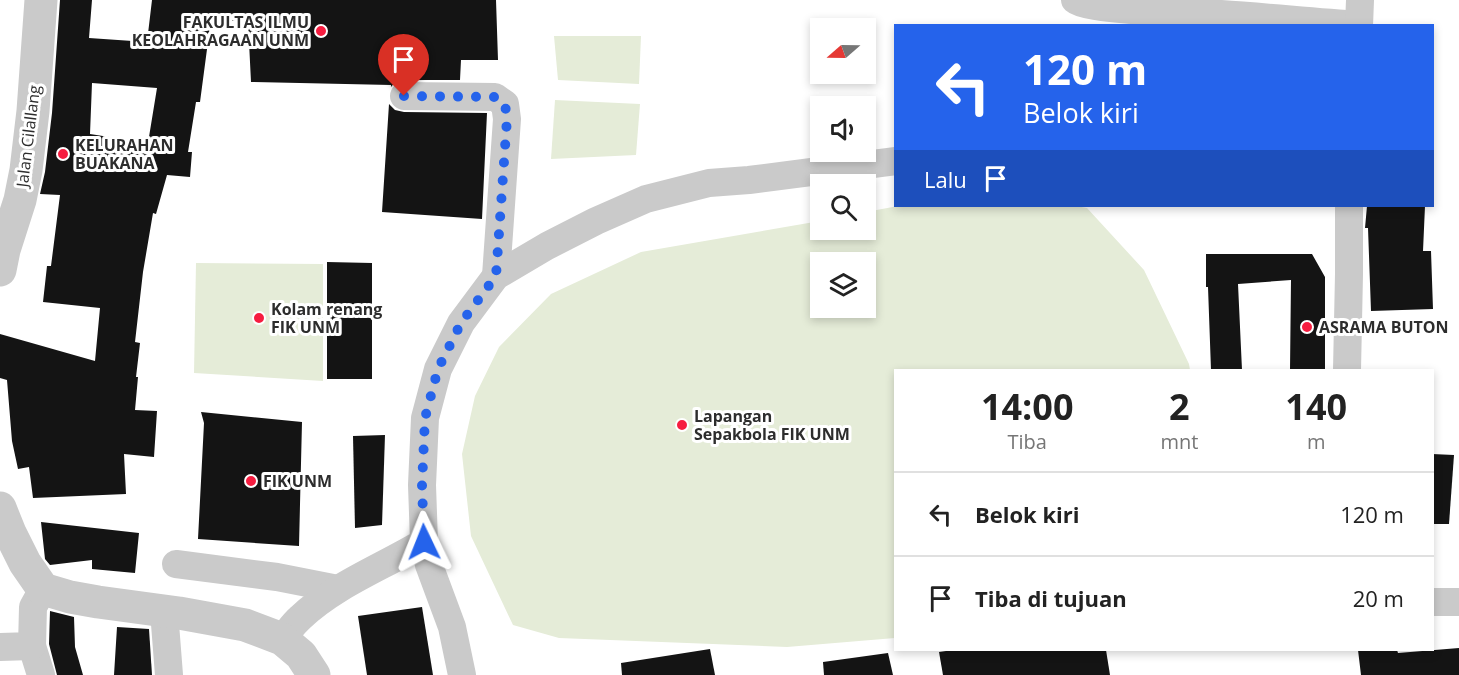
<!DOCTYPE html>
<html lang="id">
<head>
<meta charset="utf-8">
<style>
	:root { --surface:#fff; --page:#f2f2f2; --text:#222; --muted:#767676; --line:#e0e0e0 }
	body { margin:0; font-family:"Open Sans",sans-serif; background:var(--page); color:var(--text); height:100vh; display:flex; flex-direction:column; font-size:22px; white-space:nowrap }
	* { box-sizing:border-box; margin:0 }
	p { font-size:20px; color:var(--muted) }
	.icon { flex:none; width:33px; height:33px; fill:none; stroke:currentColor; stroke-width:2; stroke-linecap:round; stroke-linejoin:round }
	.map { position:relative; flex:1; overflow:hidden }
	.details { position:absolute; left:894px; top:369px; width:540px; height:282px; display:flex; flex-direction:column; background:var(--surface); border-radius:0px; box-shadow:0 3px 9px #0003 }
	.details>* { flex:none }
	.guide { position:absolute; left:894px; top:24px; width:540px; height:183px; border-radius:0px; box-shadow:0 3px 9px #0003; background:#2563eb; color:#fff; overflow:hidden }
	.needle { width:39px; rotate:250deg }
	.tools { position:absolute; left:810px; top:18px; display:grid; gap:12px }
	.tools a { display:grid; place-items:center; width:66px; height:66px; border-radius:0px; background:var(--surface); box-shadow:0 3px 9px #0003; font-size:30px }
	.pin { position:absolute; display:grid; place-items:center; width:51px; height:51px; color:#fff; margin:-62px -26px; border-radius:50% 50% 50% 0; rotate:-45deg; box-shadow:0 0 6px #0007 }
	.pin .icon { rotate:45deg }
	.me { position:absolute; width:66px; margin:-33px; rotate:358deg; stroke-linejoin:round; filter:drop-shadow(0 0 4px #0008) }
	.turn { display:flex; align-items:center; gap:21px; height:126px; padding:0 30px; font-size:27px }
	.turn .icon { width:78px; height:78px; stroke-width:2.5 }
	.turn b { display:block; font-size:42px; line-height:51px }
	.then { display:flex; align-items:center; height:57px; padding:0 30px; background:#0003; gap:12px; font-size:22px }
	.eta { display:flex; justify-content:space-evenly; align-items:center; height:102px; text-align:center }
	.eta b { font-size:36px; font-weight:700; line-height:42px }
	ul { padding:0; list-style:none }
	li { display:flex; align-items:center; gap:18px; height:84px; padding:0 30px; border-top:2px solid var(--line) }
	li div { flex:1 }
	li b { display:block; font-size:22px }
	li em { font-style:normal }
	.map>svg:first-child { display:block }
	.green { fill:#e5ecd8; fill-rule:evenodd }
	.building { fill:#141414; fill-rule:evenodd }
	.lines { fill:none; stroke-linecap:round; stroke-linejoin:round }
	.minor { stroke:#cacaca; stroke-width:28 }
	.tertiary { stroke:#cacaca; stroke-width:33 }
	.route { stroke:#2563eb; stroke-width:10; stroke-dasharray:0 18 }
	.poi-dot { fill:#f61d40; stroke:#fff; stroke-width:2 }
	.labels { text-anchor:middle; dominant-baseline:central; stroke-width:6; stroke-linejoin:round; paint-order:stroke }
	.poi-label { font-size:16px; font-weight:bold; fill:#2d2d2d; stroke:#fff; text-anchor:start }
	.street-label { font-size:16px; fill:#2d2d2d; stroke:#fff }
</style>
</head>
<body>
<div class="map">
<svg width="1459" height="675" viewBox="0 0 1459 675">
	<rect width="100%" height="100%" fill="#fff"/>
	<!-- green -->
	<g class="green">
		<path d="M554,36H641L639,84L558,80Z"/>
		<path d="M555,100L640,104L636,155L551,159Z"/>
		<path d="M898,206H1076L1087,208L1144,270L1189,364L1190,370H896L895,638L787,647L559,638L513,625L471,536L462,454L475,396L499,347L551,294L641,252L820,221V230H866V212ZM820,262H866V308H820Z"/>
		<path d="M196,263L323,264V381L194,373Z"/>
	</g>
	<!-- building -->
	<g class="building">
		<path d="M60,0H92L89,38L147,42L152,0H496L498,60H461L460,80H404L396,81L391,87V85L251,82L248,22L211,19L200,102H196L188,152H192L190,177L167,175L156,214L153,213L143,272L135,342L140,343L136,377H138L135,410L157,411L154,457L124,454L126,494L33,498L29,467L18,469L12,441L7,380L0,378V334L95,361L100,308L43,302L47,266H51L60,195L40,194L45,172L52,113ZM92,83L157,88L148,143L90,134Z"/>
		<path d="M389,104L395,110L404,112L487,113L482,219L382,212Z"/>
		<path d="M1367,206H1425L1423,251H1431L1433,309L1371,311L1368,228H1365Z"/>
		<path d="M1206,254H1312L1325,277V370H1290L1291,280L1238,284L1242,370H1211L1208,287H1206Z"/>
		<path d="M327,262L372,263V379H327Z"/>
		<path d="M201,412L302,422L299,546L198,539L204,423Z"/>
		<path d="M385,435L382,525L355,528L353,436Z"/>
		<path d="M1432,454L1454,455L1449,524H1432Z"/>
		<path d="M41,522L139,533L135,573L92,569V560L50,565L45,559Z"/>
		<path d="M422,607L433,675H367L358,616Z"/>
		<path d="M50,611L74,617L75,647L83,675H57L49,644Z"/>
		<path d="M117,627L149,629L152,675H114Z"/>
		<path d="M1459,648V675H1361L1358,650H1397L1398,653Z"/>
		<path d="M710,649L715,675H622L621,663Z"/>
		<path d="M953,650H1106L1110,675H943L939,652Z"/>
		<path d="M888,653L893,675H824L823,662Z"/>
	</g>
	<g class="lines">
		<!-- minor -->
		<g class="minor">
			<path d="M1075,0C1087,11 1197,13 1221,14C1267,17 1313,22 1359,25"/>
			<path d="M1359,26L1360,0"/>
			<path d="M404,96L495,97L505,104L507,119L496,276"/>
			<path d="M1347,370L1349,274V206"/>
			<path d="M424,542L429,565L452,627L462,675"/>
			<path d="M176,564L277,577L338,589"/>
			<path d="M1432,602H1459"/>
			<path d="M164,611L169,675"/>
			<path d="M282,639C288,632 293,624 300,618C336,584 383,567 424,542L422,485L425,418L438,369L461,323L496,276L547,246L596,221L646,199L709,183L749,180L896,161"/>
			<path d="M32,646L41,675"/>
			<path d="M0,647L32,646L33,607L43,589"/>
		</g>
		<!-- tertiary -->
		<g class="tertiary">
			<path d="M0,270L4,250L20,200L26,170L33,111L41,0"/>
			<path d="M0,508L10,533L25,563L43,589L70,597L98,602L179,613L245,625L282,639L301,655L314,675"/>
		</g>
	</g>
	<g class="lines">
		<!-- route -->
		<path class="route" d="M404,96L495,97L505,104L507,119L496,276L461,323L438,369L425,418L422,485L424,542"/>
	</g>
	<!-- markers -->
	<g class="poi-dot">
		<circle cx="321" cy="31" r="6"/>
		<circle cx="63" cy="154" r="6"/>
		<circle cx="259" cy="318" r="6"/>
		<circle cx="1307" cy="327" r="6"/>
		<circle cx="682" cy="425" r="6"/>
		<circle cx="251" cy="481" r="6"/>
	</g>
	<g class="labels">
		<!-- poi labels -->
		<g class="poi-label">
			<text x="309" y="22" text-anchor="end">FAKULTAS ILMU<tspan x="309" dy="18">KEOLAHRAGAAN UNM</tspan></text>
			<text x="75" y="145">KELURAHAN<tspan x="75" dy="18">BUAKANA</tspan></text>
			<text x="271" y="309">Kolam renang<tspan x="271" dy="18">FIK UNM</tspan></text>
			<text x="1319" y="327">ASRAMA BUTON</text>
			<text x="694" y="416">Lapangan<tspan x="694" dy="18">Sepakbola FIK UNM</tspan></text>
			<text x="263" y="481">FIK UNM</text>
		</g>
		<!-- street labels -->
		<g class="street-label">
			<text transform="translate(28 136) rotate(-83)">Jalan Cilallang</text>
		</g>
	</g>
</svg>
<div class="tools">
<a><svg class="needle" viewBox="-14 -14 28 28"><path d="M0-13l5 13h-10z" fill="#e53935"/><path d="M0 13l5-13h-10z" fill="#767676"/></svg></a>
<a><svg class="icon" aria-label="sound" viewBox="0 0 24 24"><path d="M4 9h4l5-4v14l-5-4H4zM17 9q2 3 0 6"/></svg></a>
<a><svg class="icon" aria-label="search" viewBox="0 0 24 24"><circle cx="10" cy="10" r="6"/><path d="M15 15l6 6"/></svg></a>
<a><svg class="icon" aria-label="layers" viewBox="0 0 24 24"><path d="M12 4l9 5-9 5-9-5zM3 14l9 5 9-5"/></svg></a>
</div>
<div class="pin" style="left:404px;top:96px;background:#d93025"><svg class="icon" aria-label="arrive" viewBox="0 0 24 24"><path d="M6 21V4h12l-3 4 3 4H6"/></svg></div>
<svg class="me" style="left:424px;top:542px" viewBox="-20 -20 40 40"><path d="M0-17L14 15 0 8-14 15z" fill="#2563eb" stroke="#fff" stroke-width="4"/></svg>
<div class="guide">
<div class="turn"><svg class="icon" aria-label="left" viewBox="0 0 24 24"><path d="M17 20v-9H6M10 6l-5 5 5 5"/></svg><div><b>120 m</b>Belok kiri</div></div>
<div class="then">Lalu<svg class="icon" aria-label="arrive" viewBox="0 0 24 24"><path d="M6 21V4h12l-3 4 3 4H6"/></svg></div>
</div>
<section class="details">
<div class="eta">
<div><b>14:00</b><p>Tiba</p></div>
<div><b>2</b><p>mnt</p></div>
<div><b>140</b><p>m</p></div>
</div>
<ul>
<li><svg class="icon" aria-label="left" viewBox="0 0 24 24"><path d="M17 20v-9H6M10 6l-5 5 5 5"/></svg><div><b>Belok kiri</b></div><em>120 m</em></li>
<li><svg class="icon" aria-label="arrive" viewBox="0 0 24 24"><path d="M6 21V4h12l-3 4 3 4H6"/></svg><div><b>Tiba di tujuan</b></div><em>20 m</em></li>
</ul>
</section>
</div>
</body>
</html>
